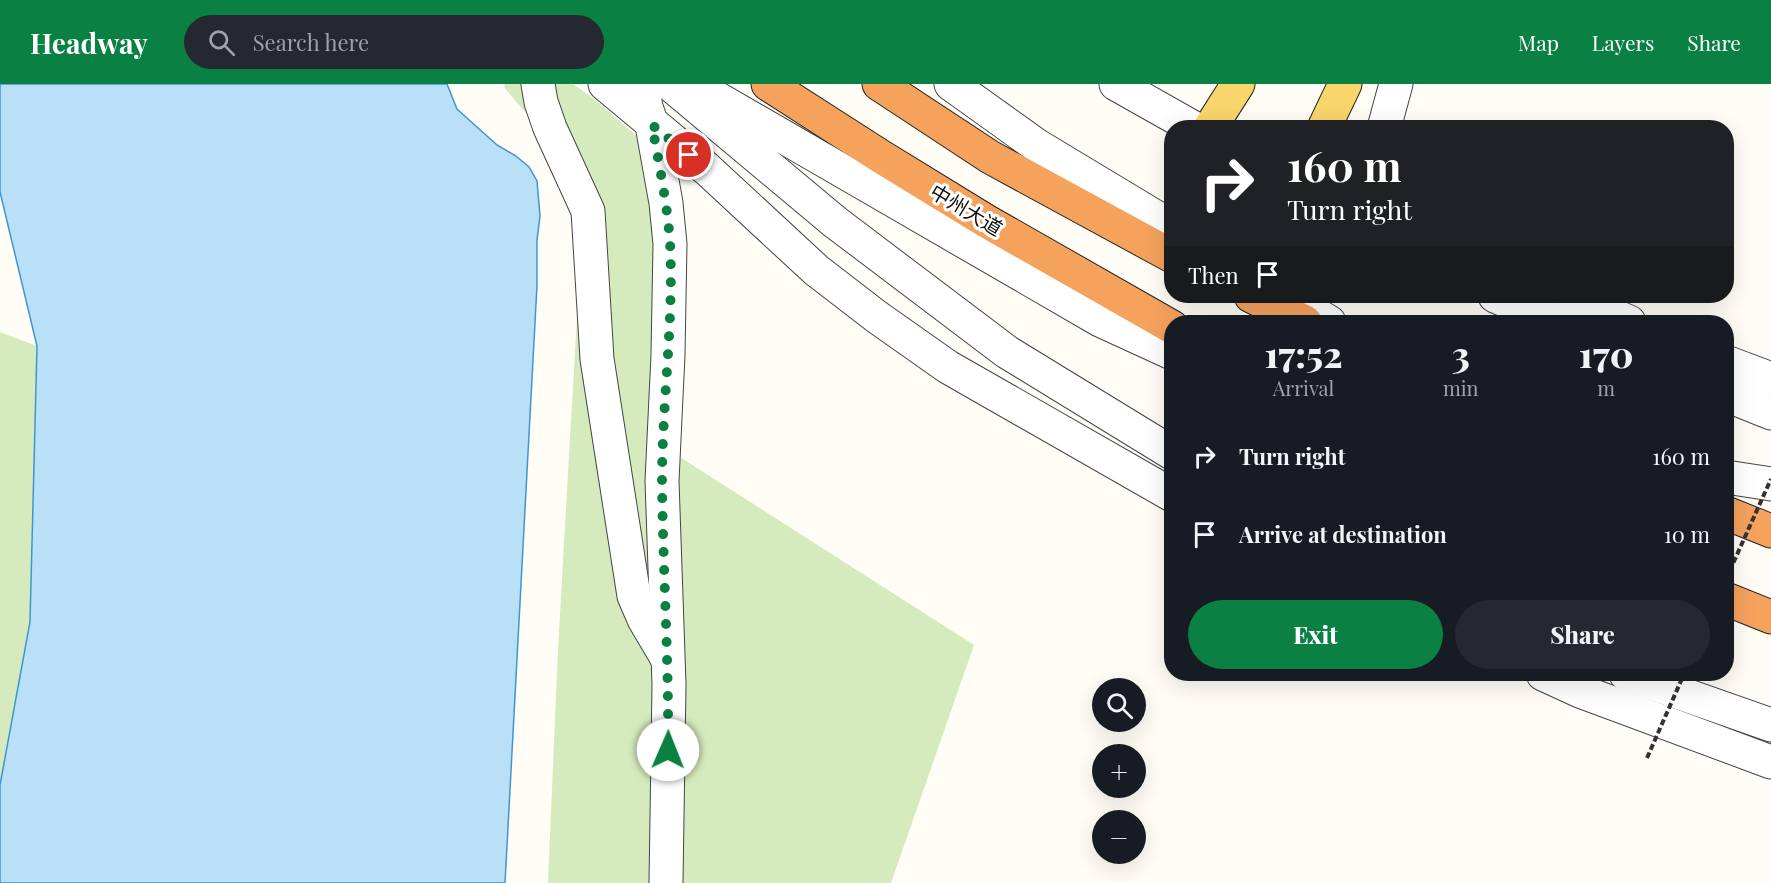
<!DOCTYPE html>
<html lang="en">
<head>
<meta charset="utf-8">
<style>
	:root { --surface:#171b24; --page:#242831; --text:#f1f3f6; --muted:#9ea1a6; --accent:#0b8043 }
	body { margin:0; font-family:"Playfair Display","Noto Sans SC",serif; background:var(--page); color:var(--text); height:100vh; display:flex; flex-direction:column; font-size:22px; white-space:nowrap }
	* { box-sizing:border-box; margin:0 }
	p { font-size:20px; color:var(--muted) }
	.icon { flex:none; width:33px; height:33px; fill:none; stroke:currentColor; stroke-width:2; stroke-linecap:round; stroke-linejoin:round }
	.map { position:relative; flex:1; overflow:hidden }
	.details { position:absolute; left:1164px; top:231px; width:570px; height:366px; display:flex; flex-direction:column; background:var(--surface); border-radius:24px; box-shadow:0 6px 24px #0002 }
	.details>* { flex:none }
	.banner { position:absolute; left:1164px; top:36px; width:570px; height:183px; border-radius:24px; box-shadow:0 6px 24px #0002; background:#202124; color:#fff; overflow:hidden }
	.tools { position:absolute; left:1092px; top:594px; display:grid; gap:12px }
	.tools a { display:grid; place-items:center; width:54px; height:54px; border-radius:50%; background:var(--surface); box-shadow:0 6px 24px #0002; font-size:30px }
	.pin { position:absolute; display:grid; place-items:center; width:51px; height:51px; color:#fff; margin:-26px; border:3px solid #fff; border-radius:50%; box-shadow:0 2px 6px #0007 }
	.me { position:absolute; width:66px; margin:-33px; rotate:1deg; stroke-linejoin:round; filter:drop-shadow(0 0 4px #0008) }
	.turn { display:flex; align-items:center; gap:21px; height:126px; padding:0 24px; font-size:27px }
	.turn .icon { width:78px; height:78px; stroke-width:2.5 }
	.turn b { display:block; font-size:42px; line-height:51px }
	.then { display:flex; align-items:center; height:57px; padding:0 24px; background:#0003; gap:12px; font-size:22px }
	.eta { display:flex; justify-content:space-evenly; align-items:center; height:102px; text-align:center }
	.eta b { font-size:36px; font-weight:800; line-height:42px }
	.cta { display:flex; gap:12px; margin-top:auto; padding:12px 24px }
	.cta a { flex:1; height:69px; border-radius:36px; background:var(--accent); color:#fff; font-size:24px; font-weight:800; line-height:69px; text-align:center }
	.cta a+a { background:var(--page); color:var(--text) }
	ul { padding:0; list-style:none }
	li { display:flex; align-items:center; gap:18px; height:78px; padding:0 24px }
	li div { flex:1 }
	li b { display:block; font-size:22px }
	li em { font-style:normal }
	header { display:flex; align-items:center; gap:36px; box-sizing:border-box; height:84px; padding:0 30px; background:var(--accent); color:#fff }
	header strong { font-size:28px }
	nav { display:flex; gap:33px; margin-inline-start:auto; font-size:21px }
	.search { width:420px; height:54px; background:var(--page); display:flex; align-items:center; gap:15px; box-sizing:border-box; padding:0 21px; border-radius:33px; color:var(--muted); font-size:22px }
	.map>svg:first-child { display:block }
	.green { fill:#d5ebbd }
	.water { fill:#b9e0f7; stroke:#3f96cf; stroke-width:1.5 }
	.lines { fill:none; stroke-linecap:round; stroke-linejoin:round }
	.minor-casing { stroke:#444; stroke-width:35 }
	.major-casing { stroke:#222; stroke-width:35 }
	.highway-casing { stroke:#222; stroke-width:35 }
	.minor { stroke:#fff; stroke-width:33 }
	.major { stroke:#f9d66b; stroke-width:33 }
	.highway { stroke:#f5a25d; stroke-width:33 }
	.path-bridge { stroke:#333; stroke-width:4; stroke-dasharray:6 3; stroke-linecap:butt }
	.route { stroke:#0b8043; stroke-width:10; stroke-dasharray:0 18 }
	.labels { text-anchor:middle; dominant-baseline:central; stroke-width:6; stroke-linejoin:round; paint-order:stroke }
	.street-label { font-size:20px; fill:#111; stroke:#fff }
</style>
</head>
<body>
<header>
<strong>Headway</strong>
<div class="search"><svg class="icon" aria-label="search" viewBox="0 0 24 24"><circle cx="10" cy="10" r="6"/><path d="M15 15l6 6"/></svg>Search here</div>
<nav><a>Map</a><a>Layers</a><a>Share</a></nav>
</header>
<div class="map">
<svg width="1771" height="799" viewBox="0 0 1771 799">
	<rect width="100%" height="100%" fill="#fffdf5"/>
	<!-- green -->
	<g class="green">
		<path d="M505,0H573L593,14L661,73L669,366L974,561L891,799H548L558,565L583,127L544,51L504,3Z"/>
		<path d="M0,248L37,262L30,538L0,701Z"/>
	</g>
	<!-- water -->
	<path class="water" d="M0,0H447L457,25L497,61L516,72L529,83L537,97L540,132L537,156V201L505,799H0V701L30,538L37,262L0,108Z"/>
	<g class="lines">
		<!-- minor casing -->
		<g class="minor-casing">
			<g id="minor">
				<path d="M538,0L541,18L550,44L588,127L597,275L634,512L644,535L667,574"/>
				<path d="M605,0L707,85L816,186L877,233L948,283L1172,411"/>
				<path d="M642,0L646,23L652,41L666,119L670,160L668,271L662,397L669,600L666,799"/>
				<path d="M670,0L835,138L1007,268L1172,369"/>
				<path d="M951,0L1036,61L1172,143"/>
				<path d="M1116,0L1194,44"/>
				<path d="M701,5L1100,236L1172,269"/>
				<path d="M1384,44L1396,0"/>
				<path d="M1285,212L1329,238"/>
				<path d="M1495,212L1557,238"/>
				<path d="M1569,212L1629,238"/>
				<path d="M1726,278L1771,295"/>
				<path d="M1726,311L1771,329"/>
				<path d="M1726,393L1771,400"/>
				<path d="M1543,590L1580,607L1771,678"/>
				<path d="M1626,590L1771,641"/>
			</g>
		</g>
		<!-- major casing -->
		<g class="major-casing">
			<g id="major">
				<path d="M1210,44L1238,0"/>
				<path d="M1324,44L1345,0"/>
			</g>
		</g>
		<!-- highway casing -->
		<g class="highway-casing">
			<g id="highway">
				<path d="M768,0L880,72L986,137L1172,243"/>
				<path d="M879,0L990,73L1172,172"/>
				<path d="M1251,212L1305,238"/>
				<path d="M1726,429L1771,447"/>
				<path d="M1726,515L1771,533"/>
			</g>
		</g>
		<!-- minor -->
		<use href="#minor" class="minor"/>
		<!-- major -->
		<use href="#major" class="major"/>
		<!-- highway -->
		<use href="#highway" class="highway"/>
		<!-- path-bridge -->
		<g class="path-bridge">
			<path d="M1726,495L1771,395"/>
			<path d="M1647,674L1684,590"/>
		</g>
	</g>
	<g class="lines">
		<!-- route -->
		<path class="route" d="M668,666C669,577 663,488 662,398C662,318 674,238 670,158C667,118 659,80 652,41L689,71"/>
	</g>
	<g class="labels">
		<!-- street labels -->
		<g class="street-label">
			<text transform="translate(967 125) rotate(31)">中州大道</text>
		</g>
	</g>
</svg>
<div class="tools">
<a><svg class="icon" aria-label="search" viewBox="0 0 24 24"><circle cx="10" cy="10" r="6"/><path d="M15 15l6 6"/></svg></a>
<a>+</a>
<a>−</a>
</div>
<div class="pin" style="left:689px;top:71px;background:#d93025"><svg class="icon" aria-label="arrive" viewBox="0 0 24 24"><path d="M6 21V4h12l-3 4 3 4H6"/></svg></div>
<svg class="me" style="left:668px;top:666px" viewBox="-20 -20 40 40"><circle r="19" fill="#fff"/><path d="M0-13L10 11 0 6-10 11z" fill="#0b8043"/></svg>
<div class="banner">
<div class="turn"><svg class="icon" aria-label="right" viewBox="0 0 24 24"><path d="M7 20v-9h11M14 6l5 5-5 5"/></svg><div><b>160 m</b>Turn right</div></div>
<div class="then">Then<svg class="icon" aria-label="arrive" viewBox="0 0 24 24"><path d="M6 21V4h12l-3 4 3 4H6"/></svg></div>
</div>
<section class="details">
<div class="eta">
<div><b>17:52</b><p>Arrival</p></div>
<div><b>3</b><p>min</p></div>
<div><b>170</b><p>m</p></div>
</div>
<ul>
<li><svg class="icon" aria-label="right" viewBox="0 0 24 24"><path d="M7 20v-9h11M14 6l5 5-5 5"/></svg><div><b>Turn right</b></div><em>160 m</em></li>
<li><svg class="icon" aria-label="arrive" viewBox="0 0 24 24"><path d="M6 21V4h12l-3 4 3 4H6"/></svg><div><b>Arrive at destination</b></div><em>10 m</em></li>
</ul>
<div class="cta"><a>Exit</a><a>Share</a></div>
</section>
</div>
</body>
</html>
